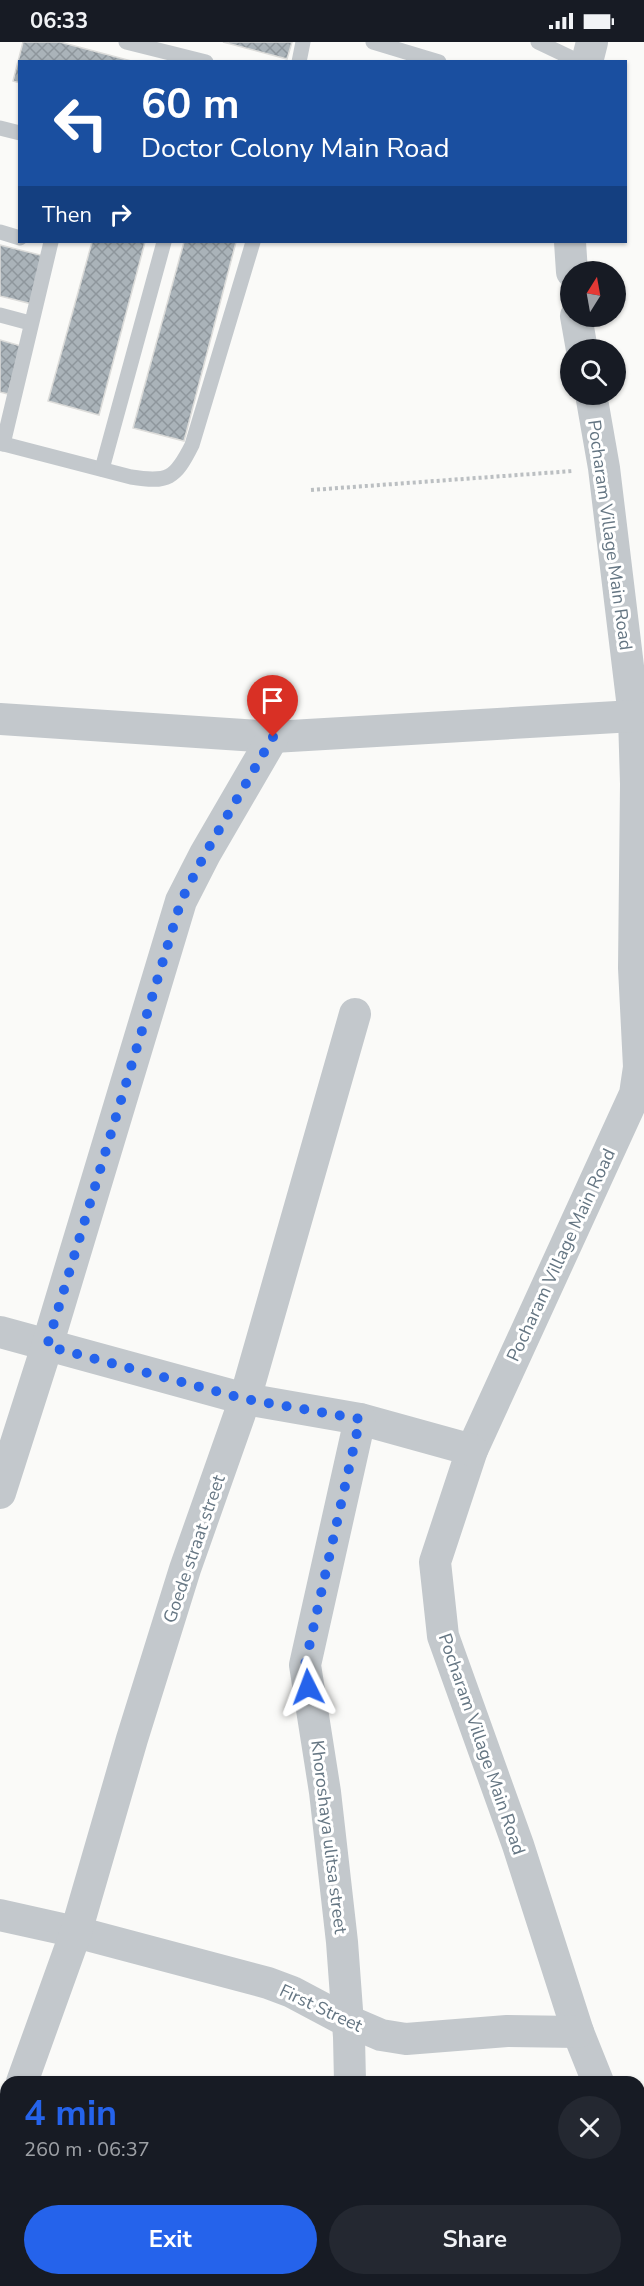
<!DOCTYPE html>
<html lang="en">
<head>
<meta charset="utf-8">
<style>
	:root { --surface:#171b24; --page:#242831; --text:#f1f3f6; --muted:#9ea1a6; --accent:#2563eb }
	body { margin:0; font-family:"Nunito Sans",sans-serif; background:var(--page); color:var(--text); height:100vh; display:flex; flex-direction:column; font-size:22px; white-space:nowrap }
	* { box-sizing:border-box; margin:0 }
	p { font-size:20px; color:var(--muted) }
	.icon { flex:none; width:33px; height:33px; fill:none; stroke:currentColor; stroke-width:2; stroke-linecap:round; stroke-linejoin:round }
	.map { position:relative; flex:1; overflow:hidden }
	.panel { position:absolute; left:0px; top:2034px; width:645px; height:210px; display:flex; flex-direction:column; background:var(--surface); border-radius:18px 18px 0 0; box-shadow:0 2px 4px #0004 }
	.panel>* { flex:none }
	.guide { position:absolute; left:18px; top:18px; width:609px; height:183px; border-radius:0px; box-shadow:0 2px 4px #0004; background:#1a4fa0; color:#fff; overflow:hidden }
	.needle { width:39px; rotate:11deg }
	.controls { position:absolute; left:560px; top:219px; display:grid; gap:12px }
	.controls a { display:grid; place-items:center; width:66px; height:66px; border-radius:50%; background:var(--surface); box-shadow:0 2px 4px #0004; font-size:30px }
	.pin { position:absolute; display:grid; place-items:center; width:51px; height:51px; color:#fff; margin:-62px -26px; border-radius:50% 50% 50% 0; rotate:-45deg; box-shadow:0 0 6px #0007 }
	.pin .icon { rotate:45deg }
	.me { position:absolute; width:66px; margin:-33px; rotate:357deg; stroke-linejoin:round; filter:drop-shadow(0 0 4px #0008) }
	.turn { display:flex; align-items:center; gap:21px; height:126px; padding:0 24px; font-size:27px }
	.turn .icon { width:78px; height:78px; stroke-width:2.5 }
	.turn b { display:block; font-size:42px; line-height:51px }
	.then { display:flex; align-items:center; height:57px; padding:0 24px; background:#0003; gap:12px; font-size:22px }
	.round { display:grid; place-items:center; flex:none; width:63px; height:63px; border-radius:32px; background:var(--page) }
	.headline { display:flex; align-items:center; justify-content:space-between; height:102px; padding:0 24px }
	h1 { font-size:36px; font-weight:700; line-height:45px; color:var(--accent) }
	.primary-button { display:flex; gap:12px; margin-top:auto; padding:12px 24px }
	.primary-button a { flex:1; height:69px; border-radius:36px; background:var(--accent); color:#fff; font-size:24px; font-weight:700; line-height:69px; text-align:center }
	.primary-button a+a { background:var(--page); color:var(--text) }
	.status { display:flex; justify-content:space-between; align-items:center; height:42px; padding:0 30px; background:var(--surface); direction:ltr }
	.status svg { height:16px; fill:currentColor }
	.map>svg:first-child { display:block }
	.building { fill:url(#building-cross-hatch); stroke:#dcdcda; stroke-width:1.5 }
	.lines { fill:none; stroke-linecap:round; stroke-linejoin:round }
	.path { stroke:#bbbfc2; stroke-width:4; stroke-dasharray:3 3; stroke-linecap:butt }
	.lane { stroke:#c3c8cc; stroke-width:15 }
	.street { stroke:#c3c8cc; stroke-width:32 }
	.route { stroke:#2563eb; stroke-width:10; stroke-dasharray:0 18 }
	.labels { text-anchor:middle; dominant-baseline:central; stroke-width:6; stroke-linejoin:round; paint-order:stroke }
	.street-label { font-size:18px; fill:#657683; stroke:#fff }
</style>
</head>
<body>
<div class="status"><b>06:33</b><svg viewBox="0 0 49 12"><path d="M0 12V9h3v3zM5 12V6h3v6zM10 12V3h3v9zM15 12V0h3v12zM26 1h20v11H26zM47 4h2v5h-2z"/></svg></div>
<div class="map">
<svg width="644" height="2244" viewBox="0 0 644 2244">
	<defs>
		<pattern id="building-cross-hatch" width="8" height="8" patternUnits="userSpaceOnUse" patternTransform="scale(1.5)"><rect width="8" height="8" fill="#aab3b9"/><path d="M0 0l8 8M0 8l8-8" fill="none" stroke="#8e969c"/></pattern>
	</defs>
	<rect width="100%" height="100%" fill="#fafaf8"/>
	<!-- building -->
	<g class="building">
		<path d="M23,0H60L135,20H20V41L13,39Z"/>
		<path d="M223,0H292L287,17Z"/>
		<path d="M92,200H145L99,373L48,359Z"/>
		<path d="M184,200H236L184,399L133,386Z"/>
		<path d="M0,203L44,214L32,262L0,254Z"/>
		<path d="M0,298L21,304L8,352L0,350Z"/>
	</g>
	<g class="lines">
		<!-- path -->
		<path class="path" d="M311,448L573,429"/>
		<!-- lane -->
		<g class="lane">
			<path d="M126,0L206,20"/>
			<path d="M373,0L439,20"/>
			<path d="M538,0L580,20"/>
			<path d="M299,20L303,0"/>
			<path d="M0,86L20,91"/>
			<path d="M0,190L20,196"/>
			<path d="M0,273L30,281"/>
			<path d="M0,401L131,435C168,441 175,437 192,403L253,200"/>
			<path d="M3,402L51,200"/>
			<path d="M102,427L164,200"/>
			<path d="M639,2060L644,2059"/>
		</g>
		<!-- street -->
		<g class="street">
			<path d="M587,20L592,0"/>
			<path d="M570,200L572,230"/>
			<path d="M576,274L582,308"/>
			<path d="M591,352L604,426L634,674L636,742L634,926L639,1025L635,1052L472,1408L435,1520L443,1594L518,1803L578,1990L598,2040"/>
			<path d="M0,677L273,695L634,674"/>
			<path d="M0,1290L245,1357L360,1377L472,1408"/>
			<path d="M0,1451L47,1304L181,859L205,812L273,695"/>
			<path d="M0,1873L76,1890L268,1941L292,1950L339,1975L381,1993L406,1997L507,1989L578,1990"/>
			<path d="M22,2040L76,1890L132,1697L185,1527L245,1357L355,972"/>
			<path d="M350,2040L349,1995L342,1900L325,1750L305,1623L360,1377"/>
			<path d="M0,2099L6,2084"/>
			<path d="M378,2238V2244"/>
			<path d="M633,2238L634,2244"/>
		</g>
	</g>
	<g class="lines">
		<!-- route -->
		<path class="route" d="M273,695L205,812L181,859L47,1304L245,1357L360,1377L305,1623L308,1645"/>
	</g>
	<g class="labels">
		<!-- street labels -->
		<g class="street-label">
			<text transform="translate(610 493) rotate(82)">Pocharam Village Main Road</text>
			<text transform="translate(561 1213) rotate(-65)">Pocharam Village Main Road</text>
			<text transform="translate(194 1507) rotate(-71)">Goede straat street</text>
			<text transform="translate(482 1702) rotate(71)">Pocharam Village Main Road</text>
			<text transform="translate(329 1795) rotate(83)">Khoroshaya ulitsa street</text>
			<text transform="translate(321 1966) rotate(25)">First Street</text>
		</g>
	</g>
</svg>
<div class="controls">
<a><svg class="needle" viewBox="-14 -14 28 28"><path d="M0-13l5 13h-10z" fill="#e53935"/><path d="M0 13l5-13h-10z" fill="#9ea1a6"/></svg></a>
<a><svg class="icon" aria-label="search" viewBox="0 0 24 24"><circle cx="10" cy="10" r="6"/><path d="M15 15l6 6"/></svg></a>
</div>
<div class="pin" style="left:273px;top:695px;background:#d93025"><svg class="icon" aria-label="arrive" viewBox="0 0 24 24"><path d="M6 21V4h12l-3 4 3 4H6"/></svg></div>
<svg class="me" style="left:308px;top:1645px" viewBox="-20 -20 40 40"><path d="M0-17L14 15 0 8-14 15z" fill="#2563eb" stroke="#fff" stroke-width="4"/></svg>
<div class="guide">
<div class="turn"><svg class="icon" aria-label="left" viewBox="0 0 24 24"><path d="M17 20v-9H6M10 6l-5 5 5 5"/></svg><div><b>60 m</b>Doctor Colony Main Road</div></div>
<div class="then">Then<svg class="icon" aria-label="right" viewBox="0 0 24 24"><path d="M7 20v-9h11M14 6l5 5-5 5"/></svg></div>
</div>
<section class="panel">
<div class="headline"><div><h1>4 min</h1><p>260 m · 06:37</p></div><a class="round"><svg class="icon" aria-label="close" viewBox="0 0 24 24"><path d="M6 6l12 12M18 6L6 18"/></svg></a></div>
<div class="primary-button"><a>Exit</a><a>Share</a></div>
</section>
</div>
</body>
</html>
